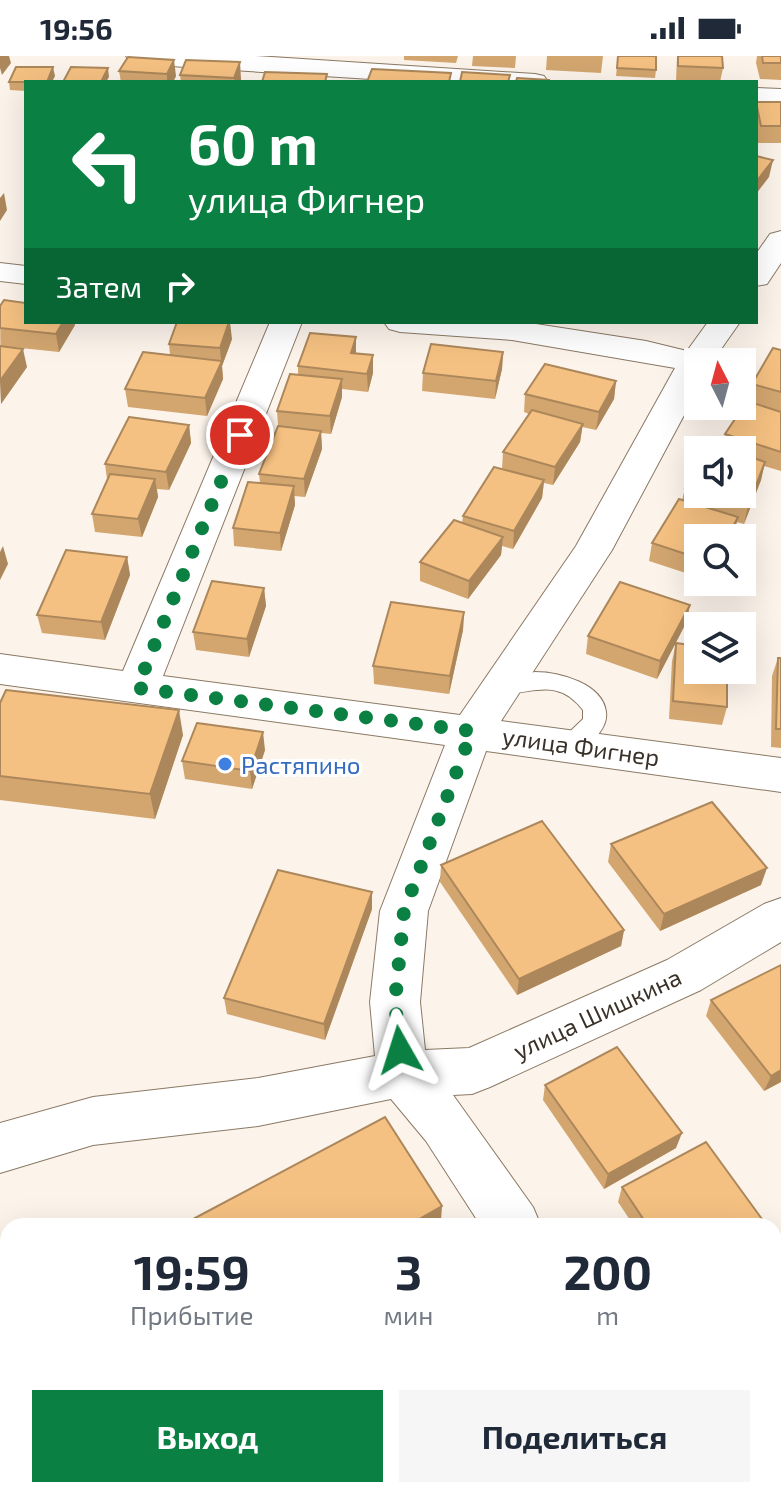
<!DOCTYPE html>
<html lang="ru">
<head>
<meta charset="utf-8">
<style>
	:root { --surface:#fff; --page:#f6f6f7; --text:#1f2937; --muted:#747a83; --accent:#0b8043 }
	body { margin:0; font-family:"Exo 2",sans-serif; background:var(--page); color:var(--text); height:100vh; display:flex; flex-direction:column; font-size:30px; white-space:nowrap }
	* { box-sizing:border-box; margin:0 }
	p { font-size:26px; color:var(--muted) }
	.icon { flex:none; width:44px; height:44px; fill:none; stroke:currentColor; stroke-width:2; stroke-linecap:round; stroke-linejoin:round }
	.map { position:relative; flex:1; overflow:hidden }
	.sheet { position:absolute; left:0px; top:1162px; width:782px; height:280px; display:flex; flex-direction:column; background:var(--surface); border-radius:24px 24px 0 0; box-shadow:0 8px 32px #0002 }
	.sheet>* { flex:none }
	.hud { position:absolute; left:24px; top:24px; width:734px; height:244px; border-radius:0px; box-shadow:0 8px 32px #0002; background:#0b8043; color:#fff; overflow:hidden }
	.needle { width:52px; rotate:354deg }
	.controls { position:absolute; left:684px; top:292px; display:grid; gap:16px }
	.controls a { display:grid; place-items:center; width:72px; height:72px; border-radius:0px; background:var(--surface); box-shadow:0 8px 32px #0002; font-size:40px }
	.pin { position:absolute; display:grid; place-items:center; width:68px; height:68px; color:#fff; margin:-34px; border:4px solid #fff; border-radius:50%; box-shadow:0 2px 8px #0007 }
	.me { position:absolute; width:88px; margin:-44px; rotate:354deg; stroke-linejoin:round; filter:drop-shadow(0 0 6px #0008) }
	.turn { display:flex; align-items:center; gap:28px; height:168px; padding:0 32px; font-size:36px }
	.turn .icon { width:104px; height:104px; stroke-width:2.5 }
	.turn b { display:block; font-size:56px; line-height:68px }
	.then { display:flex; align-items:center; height:76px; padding:0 32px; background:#0003; gap:16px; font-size:30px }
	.eta { display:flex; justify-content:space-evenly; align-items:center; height:136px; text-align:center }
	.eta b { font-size:48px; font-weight:700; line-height:56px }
	.primary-button { display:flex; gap:16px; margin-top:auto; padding:16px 32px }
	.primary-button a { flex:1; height:92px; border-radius:0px; background:var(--accent); color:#fff; font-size:32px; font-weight:700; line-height:92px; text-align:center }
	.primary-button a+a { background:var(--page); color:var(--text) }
	.status { display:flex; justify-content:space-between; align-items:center; height:56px; padding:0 40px; background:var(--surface); direction:ltr }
	.status svg { height:22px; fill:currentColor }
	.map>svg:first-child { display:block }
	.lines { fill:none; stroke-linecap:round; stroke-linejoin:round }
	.lane-casing { stroke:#8b7964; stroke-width:2 }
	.street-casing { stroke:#8b7964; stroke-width:2 }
	.lane { fill:#fff; fill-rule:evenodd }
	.street { fill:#fff; fill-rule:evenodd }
	.wall { fill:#d3a670 }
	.shaded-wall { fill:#ac875b }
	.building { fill:#f5c182; stroke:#ac875b; stroke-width:2 }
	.route { stroke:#0b8043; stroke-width:14; stroke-dasharray:0 25.2 }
	.shop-dot { fill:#3f7fe0; stroke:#fff; stroke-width:3 }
	.labels { text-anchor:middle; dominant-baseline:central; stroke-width:6; stroke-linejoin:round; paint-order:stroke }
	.street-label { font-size:24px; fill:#3a3229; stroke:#fff }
	.shop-label { font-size:24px; fill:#366cbe; stroke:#fff; text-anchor:start }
</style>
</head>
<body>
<div class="status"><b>19:56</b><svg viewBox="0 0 49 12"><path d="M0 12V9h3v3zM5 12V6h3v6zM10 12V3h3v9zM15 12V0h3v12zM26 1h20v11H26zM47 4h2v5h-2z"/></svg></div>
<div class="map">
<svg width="781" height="1442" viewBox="0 0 781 1442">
	<rect width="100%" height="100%" fill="#fcf4eb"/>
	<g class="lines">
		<!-- lane casing -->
		<g class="lane-casing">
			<path id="lane" d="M535,616C560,616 603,628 606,656C609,677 578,701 560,695L556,689L583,663V654C554,616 526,644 495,635L492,629L495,623Z"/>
		</g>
		<!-- street casing -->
		<g class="street-casing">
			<g id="street">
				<path d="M126,0H256L535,18L544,20L548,26H417L139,8L130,5Z"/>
				<path d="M756,32L781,33V49L756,48Z"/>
				<path d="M781,175V207L767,228L756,230V198L770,178Z"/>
				<path d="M0,207L26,210V228L0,225Z"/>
				<path d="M270,266H302L163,620L460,659L576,490L675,312L512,284L400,276L389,273L384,266H523L646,285L687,295L708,266H740L712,306H698V333L612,494L501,665L781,702V736L486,695L428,855L420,946L425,994L469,992L667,904L764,848L781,842V886L701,934L490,1031L472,1038L453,1039L533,1151L541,1170H481L426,1085L391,1043L258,1070L93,1089L0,1117V1067L93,1041L258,1022L375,1000L370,946L380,855L445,689L0,628V598L123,615Z"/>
				<path d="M774,1407H781V1442H648L645,1434H774Z"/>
			</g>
		</g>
		<!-- lane -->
		<use href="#lane" class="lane"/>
		<!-- street -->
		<use href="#street" class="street"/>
	</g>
	<!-- wall -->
	<g class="wall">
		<path d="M404,0H458L456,7L404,4Z"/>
		<path d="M473,0H516L515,12L472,10Z"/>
		<path d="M547,0H603L601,17L546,14Z"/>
		<path d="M618,0L656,14L655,22L616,20Z"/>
		<path d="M677,0H722L723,12L720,26H676Z"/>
		<path d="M757,0H781V24L760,23L756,7Z"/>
		<path d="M128,1L176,20L173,26H121L119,15Z"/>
		<path d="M186,4L241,23L240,26H181L180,19Z"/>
		<path d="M55,20L26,26V35L10,34L9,26Z"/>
		<path d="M756,46H781V87H758L756,79Z"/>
		<path d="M0,250L75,269L59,296L2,290L27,311L1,348Z"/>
		<path d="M232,283L222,310L223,323L207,360L128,351L125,333L170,299L169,288Z"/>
		<path d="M781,294V415L764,410L761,424L744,468L737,466L734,479L698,482V521L649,505L652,487L682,444L685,432L698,409V438H742V394H707L722,392L725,378L748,346L752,328Z"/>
		<path d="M503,296L502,313L495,343L422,335L423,317Z"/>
		<path d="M356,297L373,317L368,336L342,333V341L331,378L321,377L322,393L305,441L294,440L295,449L281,495L234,490L233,472L260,427L259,418L278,370L277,355L298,319V310Z"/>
		<path d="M616,325L614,343L596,374L582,371L580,386L553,429L544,427L542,442L513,493L502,490L501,499L468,543L420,525V506L462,467L463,460L502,413L503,396L529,358L524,356L525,338Z"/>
		<path d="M189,369L191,387L169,434L157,433L158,441L142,481L95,476L92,458L107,423L105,408Z"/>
		<path d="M127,501L130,519L105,584L42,577L37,559Z"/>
		<path d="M264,532L266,550L249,601L196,594L193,576Z"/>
		<path d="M690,549L686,567L657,623L586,598L588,580Z"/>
		<path d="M464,556L463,574L449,638L374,628L373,610Z"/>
		<path d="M676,587L727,651L722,669L669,663L672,605Z"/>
		<path d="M778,602H781V692L771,691L772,620Z"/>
		<path d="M0,647L183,679L155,763L0,744Z"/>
		<path d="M265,694L252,733L185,723L182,705Z"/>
		<path d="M611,788L761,829L660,875L608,806Z"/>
		<path d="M441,809L624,874L621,890L517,939L440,826Z"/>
		<path d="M372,853L325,984L227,958L224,942Z"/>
		<path d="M781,909V1026L764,1035L706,960L711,944Z"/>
		<path d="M545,1029L676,1092L604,1133L543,1044Z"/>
		<path d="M622,1131L767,1170H634L618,1146Z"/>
	</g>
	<!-- shaded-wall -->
	<g class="shaded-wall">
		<path d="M0,0H9L11,7L2,19L0,12Z"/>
		<path d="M174,4L176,20L173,26H167V18Z"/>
		<path d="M240,6L241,23L240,26H235L234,22Z"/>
		<path d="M53,11L55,20L52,26H47Z"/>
		<path d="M108,12L109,21L106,26H101Z"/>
		<path d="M773,104L769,121L756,138V126Z"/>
		<path d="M4,137L7,154L0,165V142Z"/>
		<path d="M63,266H74L75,269L59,296L56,278Z"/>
		<path d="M230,266L232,283L222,310L223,323L207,360L205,342L221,305L220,292Z"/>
		<path d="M356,281V299L351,297Z"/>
		<path d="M23,293L27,311L1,348L0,325Z"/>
		<path d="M503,296L502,313L495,343L496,325Z"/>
		<path d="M373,299V317L368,336L367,318Z"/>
		<path d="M342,323V341L331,378L330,360Z"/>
		<path d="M616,325L614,343L596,374L599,356Z"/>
		<path d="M583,368L580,386L553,429L555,411Z"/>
		<path d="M189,369L191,387L169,434L166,416Z"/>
		<path d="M321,375L322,393L305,441L304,423Z"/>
		<path d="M765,406L761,424L744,468L748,450Z"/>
		<path d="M155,423L158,441L142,481L138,463Z"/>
		<path d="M544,424L542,442L513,493L514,475Z"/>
		<path d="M294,430L295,449L281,495L280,477Z"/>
		<path d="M738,461L732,482H727Z"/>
		<path d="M503,481L501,499L468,543L469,525Z"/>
		<path d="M3,490L8,508L0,524V496Z"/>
		<path d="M127,501L130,519L105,584L101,566Z"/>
		<path d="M264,532L266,550L249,601L247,583Z"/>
		<path d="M690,549L686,567L657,623L660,605Z"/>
		<path d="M464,556L463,574L449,638L450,620Z"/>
		<path d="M179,654L183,679L155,763L150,738Z"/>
		<path d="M263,676L265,694L252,733L250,715Z"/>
		<path d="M767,812L761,829L660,875L664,858Z"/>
		<path d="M372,836V853L325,984L324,968Z"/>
		<path d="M624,874L621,890L517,939L519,923Z"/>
		<path d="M781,1014V1026L764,1035L771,1020Z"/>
		<path d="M682,1077L676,1092L604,1133L608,1118Z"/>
		<path d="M442,1150L441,1164L431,1170H407Z"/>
		<path d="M781,1349V1355L774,1360V1356Z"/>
		<path d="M8,1404V1419L0,1423V1408Z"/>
	</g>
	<!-- building -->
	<g class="building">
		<path d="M618,0H656V14L617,12Z"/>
		<path d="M678,0H722L723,12L678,10Z"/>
		<path d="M762,0H781V7H763Z"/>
		<path d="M128,1L174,4L167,18L119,15Z"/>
		<path d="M186,4L240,6L234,22L180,19Z"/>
		<path d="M16,11H53L47,26H9Z"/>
		<path d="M71,11L108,12L101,26H63Z"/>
		<path d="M372,13L451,17L449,26H367Z"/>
		<path d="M265,16L327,18L325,26H262Z"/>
		<path d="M462,16L510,19L508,26H460Z"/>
		<path d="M517,22L549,24V26H516Z"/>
		<path d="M756,46H781V70H761Z"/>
		<path d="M756,100L773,104L756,126Z"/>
		<path d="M4,244L26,247V266H63L56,278L0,272V250Z"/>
		<path d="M177,266H229L220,292L169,288Z"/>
		<path d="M310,277L356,281L351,297L373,299L367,318L298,310Z"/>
		<path d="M431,288L503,296L496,325L423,317Z"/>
		<path d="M0,290L23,293L0,325Z"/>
		<path d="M773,292L781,294V336L752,328Z"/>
		<path d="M143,296L222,305L205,342L125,333Z"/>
		<path d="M545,308L616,325L599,356L525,338Z"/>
		<path d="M290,318L342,323L330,360L277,355Z"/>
		<path d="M747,345L781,356V396L725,378Z"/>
		<path d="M532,354L583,368L555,411L503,396Z"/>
		<path d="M129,361L189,369L166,416L105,408Z"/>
		<path d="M278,370L321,375L304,423L259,418Z"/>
		<path d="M711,388L729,394H707Z"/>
		<path d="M742,398L765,406L748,450L707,438H742Z"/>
		<path d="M698,409V435L685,432Z"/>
		<path d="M494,411L544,424L514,475L463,460Z"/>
		<path d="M110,418L155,423L138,463L92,458Z"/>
		<path d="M248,426L294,430L280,477L233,472Z"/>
		<path d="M679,443L738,461L727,482H698V502L652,487Z"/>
		<path d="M454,464L503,481L469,525L420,506Z"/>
		<path d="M66,494L127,501L101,566L37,559Z"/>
		<path d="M212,525L264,532L247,583L193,576Z"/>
		<path d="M620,526L690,549L660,605L588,580Z"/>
		<path d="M391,546L464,556L450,620L373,610Z"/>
		<path d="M676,587L698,590V614H727V651L673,645Z"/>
		<path d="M778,602H781V673H776Z"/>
		<path d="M6,634L179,654L150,738L0,720V647Z"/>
		<path d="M197,667L263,676L250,715L182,705Z"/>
		<path d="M712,746L767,812L664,858L611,788Z"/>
		<path d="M542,765L624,874L519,923L441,809Z"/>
		<path d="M278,814L372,836L324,968L224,942Z"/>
		<path d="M781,909V1014L771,1020L711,944Z"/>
		<path d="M617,991L682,1077L608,1118L545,1029Z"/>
		<path d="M385,1061L442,1150L407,1170H180Z"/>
		<path d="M706,1086L767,1170H648L622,1131Z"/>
		<path d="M781,1216V1349L777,1352L774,1349V1220Z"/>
		<path d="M8,1266V1404L0,1408V1271Z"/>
	</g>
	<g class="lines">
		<!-- route -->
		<path class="route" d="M240,379L137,632L472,675L404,855L395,946L400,994"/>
	</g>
	<!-- markers -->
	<circle class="shop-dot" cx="225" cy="708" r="8"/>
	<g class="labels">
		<!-- street labels -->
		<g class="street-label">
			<text transform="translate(581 690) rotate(8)">улица Фигнер</text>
			<text transform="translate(597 957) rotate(-25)">улица Шишкина</text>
		</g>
		<!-- shop labels -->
		<g class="shop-label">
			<text x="241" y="708">Растяпино</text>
		</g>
	</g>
</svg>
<div class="controls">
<a><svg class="needle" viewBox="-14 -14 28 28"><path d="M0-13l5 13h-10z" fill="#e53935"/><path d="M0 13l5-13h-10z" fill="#747a83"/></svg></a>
<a><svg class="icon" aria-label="sound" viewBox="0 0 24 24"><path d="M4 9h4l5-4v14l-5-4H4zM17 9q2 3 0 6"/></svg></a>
<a><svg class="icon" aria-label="search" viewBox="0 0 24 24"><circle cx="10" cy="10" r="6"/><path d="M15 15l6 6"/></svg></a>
<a><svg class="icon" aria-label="layers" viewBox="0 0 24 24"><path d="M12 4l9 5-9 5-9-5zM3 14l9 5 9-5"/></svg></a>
</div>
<div class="pin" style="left:240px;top:379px;background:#d93025"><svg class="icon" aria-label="arrive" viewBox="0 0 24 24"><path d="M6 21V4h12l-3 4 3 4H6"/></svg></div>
<svg class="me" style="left:400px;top:994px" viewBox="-20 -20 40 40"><path d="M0-17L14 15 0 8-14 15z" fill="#0b8043" stroke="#fff" stroke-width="4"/></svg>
<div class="hud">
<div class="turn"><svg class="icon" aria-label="left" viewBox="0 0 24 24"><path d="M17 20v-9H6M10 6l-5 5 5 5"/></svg><div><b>60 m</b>улица Фигнер</div></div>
<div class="then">Затем<svg class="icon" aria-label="right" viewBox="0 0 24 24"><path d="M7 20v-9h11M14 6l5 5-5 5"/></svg></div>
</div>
<section class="sheet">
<div class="eta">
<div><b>19:59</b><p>Прибытие</p></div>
<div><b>3</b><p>мин</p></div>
<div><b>200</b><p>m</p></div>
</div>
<div class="primary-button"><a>Выход</a><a>Поделиться</a></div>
</section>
</div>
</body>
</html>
